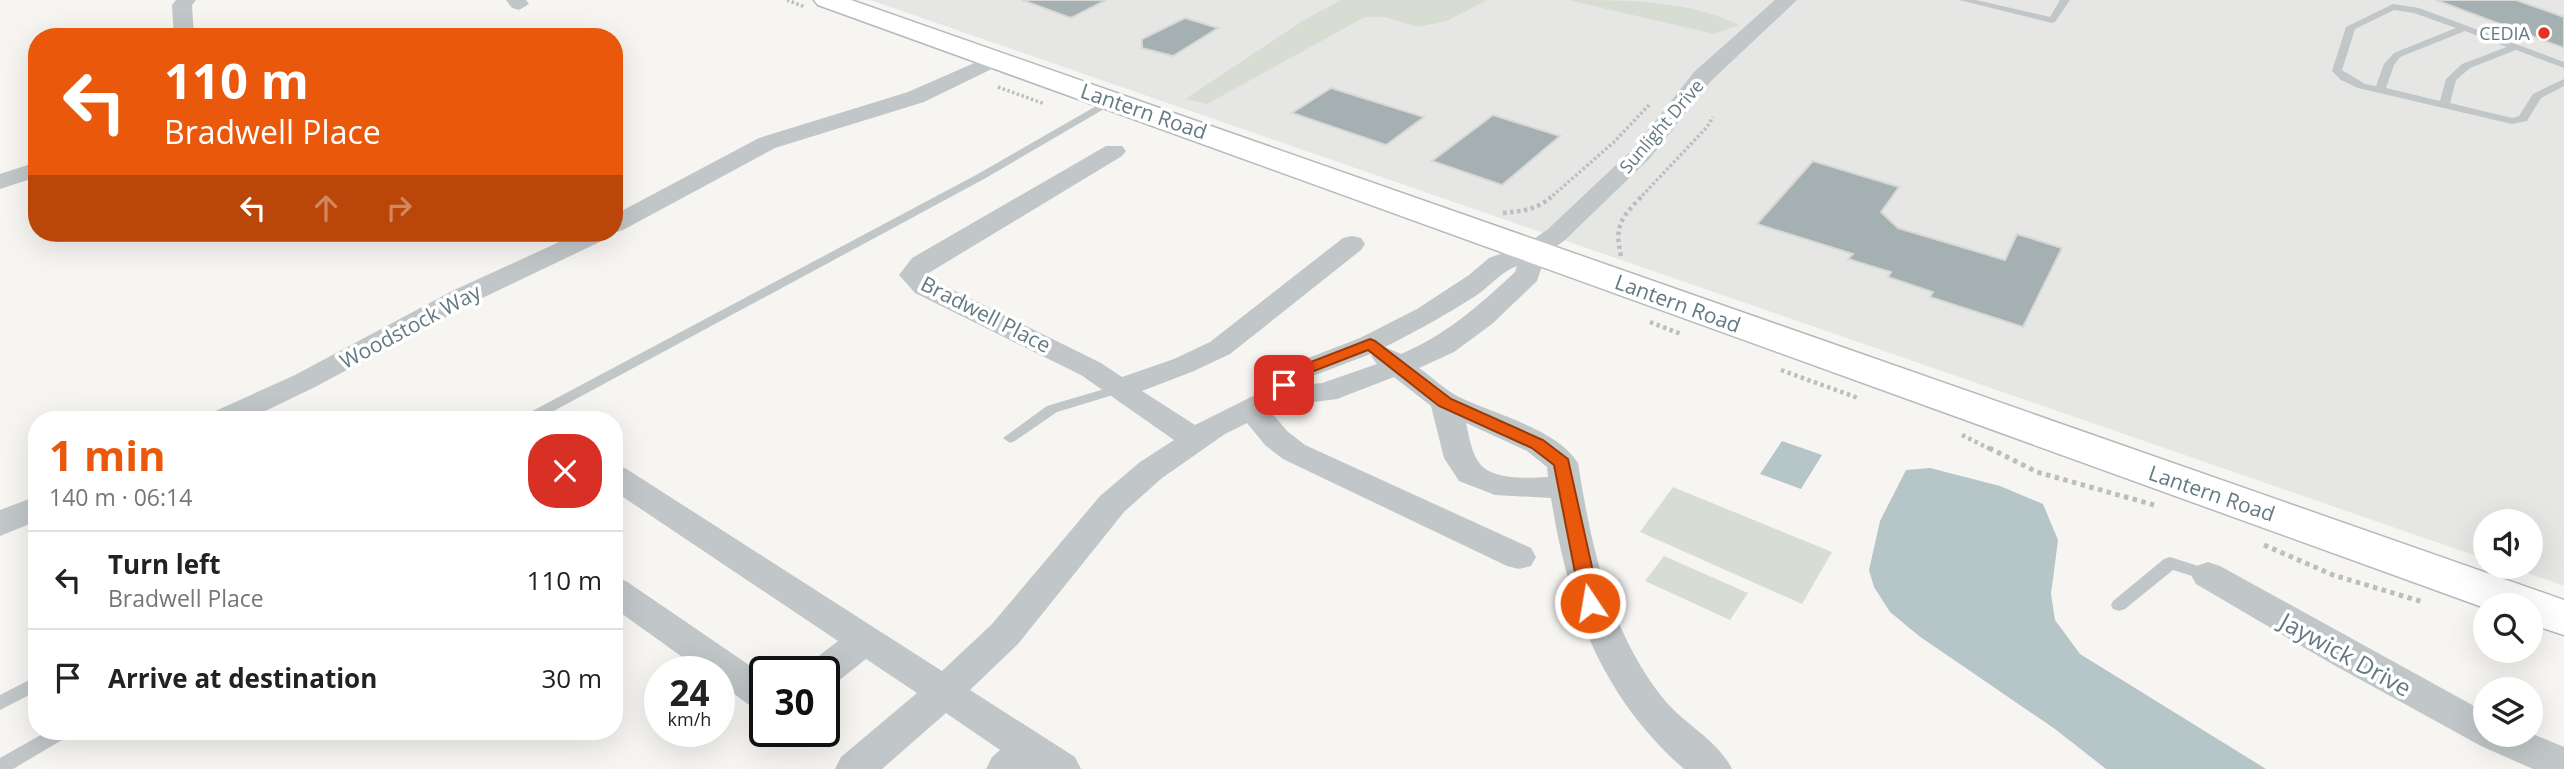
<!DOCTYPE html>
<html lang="en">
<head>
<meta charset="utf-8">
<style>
	:root { --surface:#fff; --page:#f6f6f6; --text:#222; --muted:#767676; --line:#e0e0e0; --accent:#ea580c }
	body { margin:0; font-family:"Open Sans",sans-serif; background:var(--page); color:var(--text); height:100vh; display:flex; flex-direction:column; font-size:26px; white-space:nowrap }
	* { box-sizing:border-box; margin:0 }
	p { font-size:23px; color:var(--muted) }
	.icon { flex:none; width:38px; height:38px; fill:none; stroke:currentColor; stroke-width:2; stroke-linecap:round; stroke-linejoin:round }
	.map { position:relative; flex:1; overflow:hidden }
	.panel { position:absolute; left:28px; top:411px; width:595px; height:329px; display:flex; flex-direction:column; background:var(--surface); border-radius:28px; box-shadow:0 7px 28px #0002 }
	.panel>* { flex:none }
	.guide { position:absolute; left:28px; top:28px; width:595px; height:214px; border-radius:28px; box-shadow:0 7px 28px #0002; background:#ea580c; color:#fff; overflow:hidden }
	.tools { position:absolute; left:2473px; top:509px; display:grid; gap:14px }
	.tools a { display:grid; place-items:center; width:70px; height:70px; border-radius:50%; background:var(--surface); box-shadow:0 7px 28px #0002; font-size:35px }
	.speed { position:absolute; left:644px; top:656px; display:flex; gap:14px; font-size:35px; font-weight:700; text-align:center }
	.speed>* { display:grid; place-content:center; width:91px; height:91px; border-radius:50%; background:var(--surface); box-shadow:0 7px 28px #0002; line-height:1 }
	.speed small { font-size:18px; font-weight:400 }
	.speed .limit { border:4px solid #111; border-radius:10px; background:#fff; color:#111 }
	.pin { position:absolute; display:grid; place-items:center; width:60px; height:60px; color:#fff; margin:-30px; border-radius:14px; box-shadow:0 4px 10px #0006 }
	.me { position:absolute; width:77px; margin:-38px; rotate:348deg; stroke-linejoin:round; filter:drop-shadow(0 0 5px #0008) }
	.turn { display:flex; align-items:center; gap:24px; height:147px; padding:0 21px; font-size:32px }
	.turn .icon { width:91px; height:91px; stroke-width:2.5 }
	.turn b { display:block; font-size:49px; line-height:60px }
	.lanes { display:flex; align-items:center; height:66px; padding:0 21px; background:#0003; justify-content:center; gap:35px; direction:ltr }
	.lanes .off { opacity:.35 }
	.round { display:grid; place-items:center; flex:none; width:74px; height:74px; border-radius:28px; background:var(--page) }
	.headline { display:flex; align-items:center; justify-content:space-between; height:119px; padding:0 21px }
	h1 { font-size:42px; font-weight:700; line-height:52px; color:var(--accent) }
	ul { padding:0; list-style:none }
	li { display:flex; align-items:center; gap:21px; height:98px; padding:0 21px; border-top:2px solid var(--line) }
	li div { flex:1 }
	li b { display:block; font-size:26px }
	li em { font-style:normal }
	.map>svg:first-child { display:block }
	.built { fill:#e6e7e5 }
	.green { fill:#d8ddd3 }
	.water { fill:#b6c5c7 }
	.building { fill:#a5b0b3; stroke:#d7d7d5; stroke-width:2 }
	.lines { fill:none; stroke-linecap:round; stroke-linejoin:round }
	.secondary-casing { stroke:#b3babd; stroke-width:3 }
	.path-far2 { stroke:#bbbebf; stroke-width:3.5; stroke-dasharray:2.5 2.5; stroke-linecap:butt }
	.path-far1 { stroke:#bbbebf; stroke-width:4.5; stroke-dasharray:3.5 3.5; stroke-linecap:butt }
	.path { stroke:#bbbebf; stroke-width:5; stroke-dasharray:4.5 4.5; stroke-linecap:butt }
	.lane { fill:#c1c6c8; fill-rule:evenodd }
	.street { fill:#c1c6c8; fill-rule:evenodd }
	.secondary { fill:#fff; fill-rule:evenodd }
	.route { fill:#ea580c; stroke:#983908; stroke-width:2 }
	.poi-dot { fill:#e43523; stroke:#fff; stroke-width:2.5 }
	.labels { text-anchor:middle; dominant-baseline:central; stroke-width:7; stroke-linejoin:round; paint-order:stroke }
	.far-poi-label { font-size:18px; fill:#647a83; stroke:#fff; text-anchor:end }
	.far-street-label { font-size:18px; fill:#647a83; stroke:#fff }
	.street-label { font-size:21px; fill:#647a83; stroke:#fff }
	.near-street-label { font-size:24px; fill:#647a83; stroke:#fff }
</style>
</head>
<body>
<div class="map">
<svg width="2564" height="769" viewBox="0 0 2564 769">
	<rect width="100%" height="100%" fill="#f6f5f2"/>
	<!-- built -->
	<path class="built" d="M870,0H2564V586L2510,567H2530V522H2485V559Z"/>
	<!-- green -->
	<g class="green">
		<path d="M1341,0H1487L1447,21L1418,27L1384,17H1365L1207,104L1185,99L1304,20Z"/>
		<path d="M1568,0C1628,0 1687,0 1739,25L1714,34Z"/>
		<path d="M1673,487L1832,552L1802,604L1640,532Z"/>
		<path d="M1664,556L1748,593L1730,620L1645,581Z"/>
	</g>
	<!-- water -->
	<g class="water">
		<path d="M1782,441L1822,455L1801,489L1760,474Z"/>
		<path d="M1930,468L2000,486L2043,504L2058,540L2051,594L2055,620L2080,654L2266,769H2106L2055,729L1919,636L1890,612L1874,587L1869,570L1880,521L1906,470Z"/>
	</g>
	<!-- building -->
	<g class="building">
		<path d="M1022,0H1106L1071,18Z"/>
		<path d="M2436,0H2516L2564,17V48Z"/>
		<path d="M1185,18L1218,28L1173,56L1142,48V39Z"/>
		<path d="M1331,88L1424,117L1386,145L1292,113Z"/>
		<path d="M1493,115L1560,136L1502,185L1432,161Z"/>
		<path d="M1813,161L1899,187L1881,212L1898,228L2005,260L2017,234L2062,248L2023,327L1930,297L1933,292L1888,277L1891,272L1848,259L1853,254L1757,224Z"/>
	</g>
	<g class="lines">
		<!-- secondary casing -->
		<g class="secondary-casing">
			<path id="secondary" d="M814,0H851L2564,600V635L2530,624V606H2485V608L818,5Z"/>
		</g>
		<!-- path-far2 -->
		<g class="path-far2">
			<path d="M787,0L805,7"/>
			<path d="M998,87L1045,104"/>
			<path d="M1549,199L1614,142L1649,105"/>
			<path d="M1639,199L1707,127L1713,117"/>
		</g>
		<!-- path-far1 -->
		<g class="path-far1">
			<path d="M1503,213C1522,211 1536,210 1551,197"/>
			<path d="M1621,256C1614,226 1621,218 1641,197"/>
			<path d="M1650,322L1681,334"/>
			<path d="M1781,370L1858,398"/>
			<path d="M1962,435L1992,450"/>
		</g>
		<!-- path -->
		<g class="path">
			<path d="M1989,448L2037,472L2154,505"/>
			<path d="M2264,545L2333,575L2423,602"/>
		</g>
		<!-- lane -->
		<g class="lane">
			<path d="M1959,0H1976L2050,17L2060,0H2070L2055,22L2052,23Z"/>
			<path d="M2393,4L2419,8L2564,62V68L2516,50L2470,68L2456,80L2450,103L2512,118L2519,116L2533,94L2564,79V86L2541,98L2527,121L2512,124L2358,88L2341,80L2332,71L2346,27ZM2394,10L2414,13L2456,28L2394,53L2384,64L2376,86L2365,84L2342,70L2355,29ZM2465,31L2507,47L2462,64L2446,79L2440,101L2386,88L2394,65L2400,57Z"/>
			<path d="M1112,97L1117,100L1116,102L984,179L537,420H519L521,417L976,175Z"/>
			<path d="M1118,385L1125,389L1123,392L1057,412L1015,441L1010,443L1003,438L1047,406Z"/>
			<path d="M2170,557L2214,571L2216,575L2214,579L2208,581L2173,570L2125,609L2119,611L2113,609L2111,605L2113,601L2164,559Z"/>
			<path d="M37,676V691L0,710V695Z"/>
			<path d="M46,732H70L67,737L13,769H0V758Z"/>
		</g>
		<!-- street -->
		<g class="street">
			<path d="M176,0H196L192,5L194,37H174L172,5Z"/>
			<path d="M506,0H526L529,4L519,10L512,8Z"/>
			<path d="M1775,0H1797L1710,82L1650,158L1565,240L1546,254L1537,281L1492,324L1454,352L1419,368C1432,377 1445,390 1459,397C1494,414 1557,429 1578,463C1591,546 1609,629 1662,697C1682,723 1718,740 1732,769H1684C1601,696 1568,605 1551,498L1495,495L1459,481L1444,458L1431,406L1394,377L1337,399L1282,406L1271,412L1287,431L1305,445L1531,548L1536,557L1531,566L1519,569L1507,566L1283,459L1265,445L1247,423L1225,434L1162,478L1124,512L1018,644L970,690L1075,757L1081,769H986L992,757L1000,750L946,713L882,769H835L841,757L917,693L866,659L837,682L824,686V672H805L811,662L838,641L614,491V465L625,468L942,671L992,624L1100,496L1140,462L1174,440L1081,375L915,293L899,275L912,258L1106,146H1122L1126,151L1122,156L927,274L935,281L1101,363L1122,377L1174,359L1210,342L1343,238L1352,236L1361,238L1365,244L1361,250L1230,354L1194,371L1142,391L1195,425L1265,390L1273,379L1290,365L1360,338L1417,309L1469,275L1489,258L1525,245L1547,230L1634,148L1694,72ZM1517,266L1515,272C1477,307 1449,333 1401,354L1385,347C1417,331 1447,314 1477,295C1490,286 1501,272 1517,266ZM1373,353L1371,356L1377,364L1322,383L1302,385L1310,377ZM1466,423L1527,451L1547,467L1548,477C1528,478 1490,481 1478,461C1471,451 1469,435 1466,423Z"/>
			<path d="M997,53L1004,55L1008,59L1004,63L924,102L775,148L623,230L614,233V215L759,138L908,92Z"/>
			<path d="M37,162V177L0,189V174Z"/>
			<path d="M579,233H612L608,238L472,303L315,387L247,420H207L211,413L295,375L452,291Z"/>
			<path d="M37,496V521L0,536V510Z"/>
			<path d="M2208,562L2220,566L2485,712V735L2530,733L2564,747V769H2533L2481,746L2332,664L2196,584L2191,575L2196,566Z"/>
			<path d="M614,577L626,581L765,676V711L752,707L719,683V672H703L614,608Z"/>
		</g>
		<!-- secondary -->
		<use href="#secondary" class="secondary"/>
	</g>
	<!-- route -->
	<path class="route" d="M1370,339L1375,341L1451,399L1543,440L1568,459L1600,603L1597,608H1583L1581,603L1554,465L1532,448L1439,406L1368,350L1306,374L1289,388H1278L1276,385L1295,368Z"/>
	<!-- markers -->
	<circle class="poi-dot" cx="2544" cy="33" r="7"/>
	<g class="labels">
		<!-- far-poi labels -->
		<g class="far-poi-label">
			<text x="2530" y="33">CEDIA</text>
		</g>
		<!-- far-street labels -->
		<g class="far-street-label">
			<text transform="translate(1661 126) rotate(-49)">Sunlight Drive</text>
		</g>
		<!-- street labels -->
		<g class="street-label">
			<text transform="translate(1144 111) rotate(19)">Lantern Road</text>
			<text transform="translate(1678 303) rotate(20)">Lantern Road</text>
			<text transform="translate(986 314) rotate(27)">Bradwell Place</text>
			<text transform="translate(410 326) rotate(-28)">Woodstock Way</text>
			<text transform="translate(2212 493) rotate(19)">Lantern Road</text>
		</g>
		<!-- near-street labels -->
		<g class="near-street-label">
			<text transform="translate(2346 654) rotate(29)">Jaywick Drive</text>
		</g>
	</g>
</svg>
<div class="tools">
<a><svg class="icon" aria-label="sound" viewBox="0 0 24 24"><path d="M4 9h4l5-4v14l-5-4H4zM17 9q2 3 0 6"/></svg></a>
<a><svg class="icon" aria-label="search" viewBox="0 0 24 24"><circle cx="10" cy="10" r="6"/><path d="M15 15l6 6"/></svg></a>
<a><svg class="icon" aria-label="layers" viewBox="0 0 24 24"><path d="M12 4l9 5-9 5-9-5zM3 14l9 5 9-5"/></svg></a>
</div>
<div class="speed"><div>24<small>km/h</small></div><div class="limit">30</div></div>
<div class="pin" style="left:1284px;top:385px;background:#d93025"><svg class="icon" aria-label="arrive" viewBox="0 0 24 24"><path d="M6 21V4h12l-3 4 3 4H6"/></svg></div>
<svg class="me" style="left:1590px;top:603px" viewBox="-20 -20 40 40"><circle r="17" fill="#ea580c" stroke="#fff" stroke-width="3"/><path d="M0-11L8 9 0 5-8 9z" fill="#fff"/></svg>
<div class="guide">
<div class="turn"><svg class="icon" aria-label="left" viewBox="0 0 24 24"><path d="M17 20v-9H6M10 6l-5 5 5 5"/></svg><div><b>110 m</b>Bradwell Place</div></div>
<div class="lanes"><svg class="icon" aria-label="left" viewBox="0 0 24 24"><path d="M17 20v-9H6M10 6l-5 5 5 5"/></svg><svg class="icon off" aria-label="ahead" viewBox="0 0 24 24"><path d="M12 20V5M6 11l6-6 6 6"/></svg><svg class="icon off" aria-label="right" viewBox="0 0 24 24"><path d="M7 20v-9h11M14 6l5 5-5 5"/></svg></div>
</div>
<section class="panel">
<div class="headline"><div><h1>1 min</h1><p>140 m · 06:14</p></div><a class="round" style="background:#d93025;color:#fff"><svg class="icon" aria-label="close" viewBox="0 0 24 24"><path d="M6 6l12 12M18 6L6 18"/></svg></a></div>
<ul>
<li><svg class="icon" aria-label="left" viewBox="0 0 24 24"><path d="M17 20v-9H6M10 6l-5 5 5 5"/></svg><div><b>Turn left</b><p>Bradwell Place</p></div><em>110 m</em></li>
<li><svg class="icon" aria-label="arrive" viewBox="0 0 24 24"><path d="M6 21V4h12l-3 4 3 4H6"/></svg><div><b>Arrive at destination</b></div><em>30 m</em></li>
</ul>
</section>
</div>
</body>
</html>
